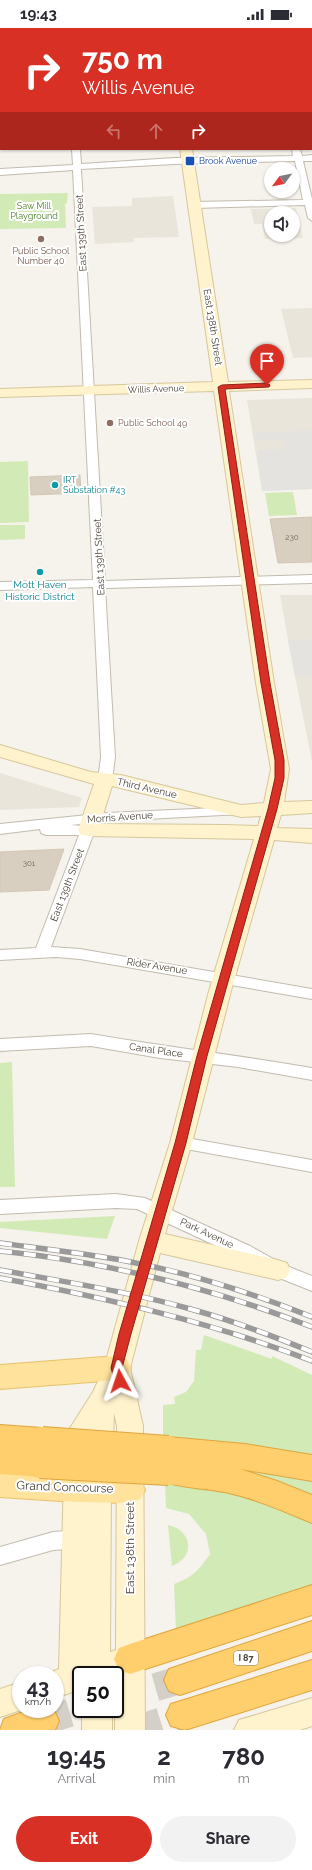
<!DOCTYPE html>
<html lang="en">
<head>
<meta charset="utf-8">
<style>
	:root { --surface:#fff; --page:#f2f2f3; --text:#2b2b33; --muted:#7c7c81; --accent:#d93025 }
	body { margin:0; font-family:Raleway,sans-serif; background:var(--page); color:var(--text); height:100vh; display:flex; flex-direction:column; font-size:15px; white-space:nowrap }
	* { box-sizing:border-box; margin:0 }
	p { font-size:13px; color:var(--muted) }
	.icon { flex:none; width:22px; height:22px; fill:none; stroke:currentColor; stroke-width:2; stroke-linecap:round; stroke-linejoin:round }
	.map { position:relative; height:1702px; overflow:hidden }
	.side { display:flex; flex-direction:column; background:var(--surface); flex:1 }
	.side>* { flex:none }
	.top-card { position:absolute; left:0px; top:0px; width:312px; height:122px; box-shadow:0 1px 3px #0004; background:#d93025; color:#fff; overflow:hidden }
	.needle { width:26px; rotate:238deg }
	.controls { position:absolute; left:264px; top:134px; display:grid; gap:8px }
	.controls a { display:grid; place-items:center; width:36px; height:36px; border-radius:50%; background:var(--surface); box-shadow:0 1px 3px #0004; font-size:20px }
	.speed { position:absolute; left:12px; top:1638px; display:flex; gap:8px; font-size:20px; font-weight:700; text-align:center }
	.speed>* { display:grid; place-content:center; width:52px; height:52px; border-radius:50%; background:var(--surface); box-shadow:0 1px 3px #0004; line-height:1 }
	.speed small { font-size:10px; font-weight:400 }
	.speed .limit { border:2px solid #111; border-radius:6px; background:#fff; color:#111 }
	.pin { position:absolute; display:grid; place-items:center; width:34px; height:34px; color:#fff; margin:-41px -17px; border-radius:50% 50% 50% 0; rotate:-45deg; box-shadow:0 0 4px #0007 }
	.pin .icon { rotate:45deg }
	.me { position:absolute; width:44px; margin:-22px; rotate:355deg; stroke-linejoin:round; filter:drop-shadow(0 0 3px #0008) }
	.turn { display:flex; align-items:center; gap:14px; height:84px; padding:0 16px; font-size:18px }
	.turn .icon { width:52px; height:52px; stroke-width:2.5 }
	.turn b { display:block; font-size:28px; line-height:34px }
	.lanes { display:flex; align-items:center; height:38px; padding:0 16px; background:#0003; justify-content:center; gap:20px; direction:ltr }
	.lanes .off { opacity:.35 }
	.eta { display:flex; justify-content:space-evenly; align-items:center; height:68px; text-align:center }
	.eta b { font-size:24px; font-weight:700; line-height:28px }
	.cta { display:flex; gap:8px; margin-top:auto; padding:8px 16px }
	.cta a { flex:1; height:46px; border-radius:24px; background:var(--accent); color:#fff; font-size:16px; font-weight:700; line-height:46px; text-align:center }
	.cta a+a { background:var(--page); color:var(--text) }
	.status { display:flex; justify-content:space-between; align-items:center; height:28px; padding:0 20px; background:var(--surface); direction:ltr }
	.status svg { height:11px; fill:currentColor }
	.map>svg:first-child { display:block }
	.residential { fill:#eae5da; fill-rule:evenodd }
	.green { fill:#d2eab5 }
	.parking { fill:#e5e3e0 }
	.building { fill:#d8cfc1; stroke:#d3c7b4 }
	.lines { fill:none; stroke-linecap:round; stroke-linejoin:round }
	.highway-tunnel { stroke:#d4d0c8; stroke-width:28; stroke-dasharray:28 14; stroke-linecap:butt }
	.street-casing { stroke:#c2bbae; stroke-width:2 }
	.secondary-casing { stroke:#d6c79b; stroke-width:2 }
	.primary-casing { stroke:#e6c16a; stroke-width:2 }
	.highway-casing { stroke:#e0a43c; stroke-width:2 }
	.street { fill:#fff; fill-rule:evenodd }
	.secondary { fill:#fff3cd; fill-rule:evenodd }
	.primary { fill:#ffe39c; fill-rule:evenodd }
	.highway { fill:#ffcf6e; fill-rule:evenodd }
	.rail-casing { stroke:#9a9a9a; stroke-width:5.5 }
	.rail { stroke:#fff; stroke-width:4; stroke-dasharray:12; stroke-linecap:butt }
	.highway-bridge-casing { stroke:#e0a43c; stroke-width:30; stroke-linecap:butt }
	.highway-bridge { stroke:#ffcf6e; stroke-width:28 }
	.route { fill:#d93025; stroke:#8d1f18 }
	.transit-dot { fill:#1a4fb4; stroke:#fff; stroke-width:1.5 }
	.education-dot { fill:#8d6e63; stroke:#fff; stroke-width:1.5 }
	.culture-dot { fill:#0f9aa8; stroke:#fff; stroke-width:1.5 }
	.labels { text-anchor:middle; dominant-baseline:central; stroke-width:4; stroke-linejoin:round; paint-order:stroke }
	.number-label { font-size:8px; fill:#6e675b }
	.far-transit-label { font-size:9px; fill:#164399; stroke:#fff; text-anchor:start }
	.far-park-label { font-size:9px; fill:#4a7f2a; stroke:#fff }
	.far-education-label { font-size:9px; fill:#785e54; stroke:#fff }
	.far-street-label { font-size:9px; fill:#4b4439; stroke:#fff }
	.far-culture-label { font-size:9px; fill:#0d838f; stroke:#fff; text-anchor:start }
	.shield { fill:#fff; stroke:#817c74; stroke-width:1 }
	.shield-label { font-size:9px; font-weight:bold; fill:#4b4439 }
	.street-label { font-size:10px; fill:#4b4439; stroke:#fff }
	.culture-label { font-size:10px; fill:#0d838f; stroke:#fff }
	.near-street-label { font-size:12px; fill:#4b4439; stroke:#fff }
</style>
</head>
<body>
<div class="status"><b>19:43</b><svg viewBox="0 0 49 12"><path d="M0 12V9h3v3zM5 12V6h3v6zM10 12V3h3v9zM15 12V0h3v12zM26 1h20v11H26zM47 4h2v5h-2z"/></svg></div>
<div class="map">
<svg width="312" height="1702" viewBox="0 0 312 1702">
	<rect width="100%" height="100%" fill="#f6f3ec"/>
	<!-- residential -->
	<g class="residential">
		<path d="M173,168L179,209L134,210V214L95,216L92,179L132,178V170Z"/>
		<path d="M296,180L303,210L265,211L262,196H254L251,181ZM271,185H293V207H271Z"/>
		<path d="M312,280V329L293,330L281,281Z"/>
		<path d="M312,370V461L262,463L247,372Z"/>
		<path d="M280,567H312V734L288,612Z"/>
		<path d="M0,745L82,770L79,779L0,782Z"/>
	</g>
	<!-- green -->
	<g class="green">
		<path d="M68,165L67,175L65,176L66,200L0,201V166Z"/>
		<path d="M28,433L29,494L0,495V434Z"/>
		<path d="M293,464L297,487L269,488L265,465Z"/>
		<path d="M0,497H25V511L0,512Z"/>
		<path d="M12,1034L15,1159H0V1035Z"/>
		<path d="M115,1188L107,1211L0,1200V1194Z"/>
		<path d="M204,1307L272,1331V1328L312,1347V1431L163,1411V1377L175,1376L174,1369L186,1364L194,1353L196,1322H201Z"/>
		<path d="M241,1440L312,1453V1467L243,1444Z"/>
		<path d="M165,1454L251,1466L312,1494V1560L176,1603L174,1556C193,1549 199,1542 210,1526L206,1506L189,1486L166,1480Z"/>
		<path d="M168,1497C192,1502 196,1529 172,1538Z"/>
	</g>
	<!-- parking -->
	<g class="parking">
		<path d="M312,402V461L262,463L257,422L285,421L283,412L255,413L252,405Z"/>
		<path d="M312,611V649H295L288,612Z"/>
	</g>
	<!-- building -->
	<g class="building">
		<path d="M80,447L81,465L31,467L30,449Z"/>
		<path d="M312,489V534L278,535L270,491Z"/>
		<path d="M64,821L49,862L0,864V824Z"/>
	</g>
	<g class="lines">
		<!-- highway-tunnel -->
		<g class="highway-tunnel">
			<path d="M115,1671L180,1652"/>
			<path d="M43,1693L83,1681"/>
			<path d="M134,1702L182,1687"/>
		</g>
		<!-- street casing -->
		<g class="street-casing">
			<g id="street">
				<rect x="67" y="0" width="8" height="1"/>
				<rect x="264" y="0" width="8" height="1"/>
				<path d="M72,121H80L81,136L175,130L293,128L292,121H300L302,128L312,127V133H303L312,171V193L308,190L305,177L194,180L190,177L194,174L303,172L295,133L175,136L81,141L105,553L312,547V555L105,560L115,729L112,752L110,755H100L98,752L101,729L93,559L0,562V554L93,552L73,142L0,147V141L73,137Z"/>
				<path d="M237,779L242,780L244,783L242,786L107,793L71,797L93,799L95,802L51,919L80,921L312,961V971L80,931L56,929L0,932V922L36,920L79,807H46L41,805L40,801L0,806V796L107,785Z"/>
				<path d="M91,1006C165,1019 238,1027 312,1040V1052L238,1039L160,1030L91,1018L0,1023V1011Z"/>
				<path d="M181,1109L312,1132V1144L175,1119L173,1115L175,1111Z"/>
				<path d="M116,1166L145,1170L250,1218L284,1237L312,1248V1263L272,1247L238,1228L137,1181L116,1180L0,1186V1172Z"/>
				<path d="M82,1502L89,1505L92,1511L89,1517L82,1520L53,1522L0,1537V1519L53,1504Z"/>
			</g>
		</g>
		<!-- secondary casing -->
		<g class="secondary-casing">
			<g id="secondary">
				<rect x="163" y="0" width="10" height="1"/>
				<rect x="311" y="42" width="1" height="6"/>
				<rect x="0" y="52" width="1" height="6"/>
				<path d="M180,121H192L228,354L312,352V360L229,363L274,655L289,741L284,774L312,773V785L281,787L277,800L312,801V815L274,812L231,963L192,1115L165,1206L278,1232L287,1235L290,1242L287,1249L278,1252L160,1225L130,1340L143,1398L145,1702H115V1647H81V1661L55,1670V1647H44L59,1641L65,1408L93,1364L104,1340L139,1213L170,1115L209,963L254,811L88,808L81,807L78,802L94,756L0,729V717L91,744L121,747L241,777L264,775L271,741L256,655L214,363L0,369V361L213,354ZM112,758L241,789L261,788L258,798L224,797L100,796ZM114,1385L117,1398L116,1622L110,1624L111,1461Z"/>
				<path d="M21,1654V1681H24L0,1689V1661Z"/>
				<path d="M312,1670V1698L300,1702H234L239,1692Z"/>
				<rect x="82" y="1681" width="30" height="21"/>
			</g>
		</g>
		<!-- primary casing -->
		<g class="primary-casing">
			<g id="primary">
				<path d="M117,1328L127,1331L131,1340L127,1349L117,1352L0,1361V1337Z"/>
				<path d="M0,1443L76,1448L130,1449L140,1453L145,1462L140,1471L130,1475L76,1474L0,1469Z"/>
			</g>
		</g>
		<!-- highway casing -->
		<g class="highway-casing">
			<g id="highway">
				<path d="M0,1397L42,1400L52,1404L56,1413L52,1422L45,1425L50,1427L55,1436L50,1445L40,1449L0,1446Z"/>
				<path d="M168,1409L245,1416L312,1427V1453L240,1441L277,1453L312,1467V1495C283,1483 256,1471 225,1464C203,1460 179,1460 159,1452L154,1443L159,1434L162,1433L158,1431L154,1422L158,1413Z"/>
				<path d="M312,1557V1587L130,1646L119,1642L114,1631L119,1620L130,1616Z"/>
				<path d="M312,1593V1623L180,1667L169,1663L164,1652L169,1641Z"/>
				<path d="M312,1632V1662L185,1702L171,1698L166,1687L171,1676Z"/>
				<path d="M31,1681L54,1682L59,1693L55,1702H0L4,1691Z"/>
			</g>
		</g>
		<!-- street -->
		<use href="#street" class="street"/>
		<!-- secondary -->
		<use href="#secondary" class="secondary"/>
		<!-- primary -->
		<use href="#primary" class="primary"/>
		<!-- highway -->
		<use href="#highway" class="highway"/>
		<!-- rail casing -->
		<g class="rail-casing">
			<g id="rail">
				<path d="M0,1215C42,1221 84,1225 126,1233C190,1245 252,1265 312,1289"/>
				<path d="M0,1223C107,1234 212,1260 312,1299"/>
				<path d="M0,1242C65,1254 131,1264 194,1282C234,1293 273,1308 312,1324"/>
				<path d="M0,1250C106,1270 211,1294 312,1333"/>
			</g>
		</g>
		<!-- rail -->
		<use href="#rail" class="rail"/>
		<!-- highway-bridge casing -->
		<g class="highway-bridge-casing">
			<g id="highway-bridge">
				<path d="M42,1413L168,1422"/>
				<path d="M40,1436L169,1443"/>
			</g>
		</g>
		<!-- highway-bridge -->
		<use href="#highway-bridge" class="highway-bridge"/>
	</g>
	<!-- route -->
	<path class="route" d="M267,355L270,357L269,359L225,361L270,655L284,732V750L277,781L207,1028L186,1115L131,1306L122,1340L126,1353L124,1356L120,1358L116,1356L111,1340L119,1306L175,1115L197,1028L268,781L275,750V732L261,655L218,359L222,357Z"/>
	<!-- markers -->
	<rect class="transit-dot" x="185" y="128" width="10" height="10" rx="2"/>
	<g class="education-dot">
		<circle cx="41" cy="211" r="4"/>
		<circle cx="110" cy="395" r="4"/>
	</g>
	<g class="culture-dot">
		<circle cx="55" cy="457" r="4"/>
		<circle cx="40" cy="544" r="4"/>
	</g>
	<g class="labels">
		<!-- number labels -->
		<g class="number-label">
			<text x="292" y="509">230</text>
			<text x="29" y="835">301</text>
		</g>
		<!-- far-transit labels -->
		<g class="far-transit-label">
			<text x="199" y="133">Brook Avenue</text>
		</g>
		<!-- far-park labels -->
		<g class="far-park-label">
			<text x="34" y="178">Saw Mill<tspan x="34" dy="10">Playground</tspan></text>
		</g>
		<!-- far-education labels -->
		<g class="far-education-label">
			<text x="41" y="223">Public School<tspan x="41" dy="10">Number 40</tspan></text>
			<text x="118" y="395" text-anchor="start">Public School 49</text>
		</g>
		<!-- far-street labels -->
		<g class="far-street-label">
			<text transform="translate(156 361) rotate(-2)">Willis Avenue</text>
		</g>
		<!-- far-culture labels -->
		<g class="far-culture-label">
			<text x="63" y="452">IRT<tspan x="63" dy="10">Substation #43</tspan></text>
		</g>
		<!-- shield labels -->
		<rect class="shield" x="234" y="1623" width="24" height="14" rx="3"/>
		<g class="shield-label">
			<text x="246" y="1630">I 87</text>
		</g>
		<!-- street labels -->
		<g class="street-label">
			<text transform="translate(81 205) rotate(-93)">East 139th Street</text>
			<text transform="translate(213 299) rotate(81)">East 138th Street</text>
			<text transform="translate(99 529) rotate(-93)">East 139th Street</text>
			<text transform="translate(147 760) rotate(13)">Third Avenue</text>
			<text transform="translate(120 789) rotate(-4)">Morris Avenue</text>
			<text transform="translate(67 857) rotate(-69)">East 139th Street</text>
			<text transform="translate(157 938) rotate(9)">Rider Avenue</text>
			<text transform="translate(156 1022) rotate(8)">Canal Place</text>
			<text transform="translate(207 1205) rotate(25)">Park Avenue</text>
		</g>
		<!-- culture labels -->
		<g class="culture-label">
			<text x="40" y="556">Mott Haven<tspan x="40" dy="12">Historic District</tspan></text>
		</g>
		<!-- near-street labels -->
		<g class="near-street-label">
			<text transform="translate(65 1459) rotate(2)">Grand Concourse</text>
			<text transform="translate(130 1520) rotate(-90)">East 138th Street</text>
		</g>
	</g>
</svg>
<div class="controls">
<a><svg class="needle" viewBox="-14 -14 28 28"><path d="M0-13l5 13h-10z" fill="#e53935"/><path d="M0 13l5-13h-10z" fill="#7c7c81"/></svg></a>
<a><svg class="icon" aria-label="sound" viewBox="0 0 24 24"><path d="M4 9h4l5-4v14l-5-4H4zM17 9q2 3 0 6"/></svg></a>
</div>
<div class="speed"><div>43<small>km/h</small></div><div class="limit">50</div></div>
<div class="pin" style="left:267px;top:357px;background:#d93025"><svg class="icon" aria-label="arrive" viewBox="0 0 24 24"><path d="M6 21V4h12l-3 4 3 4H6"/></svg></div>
<svg class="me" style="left:120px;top:1353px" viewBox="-20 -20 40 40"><path d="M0-17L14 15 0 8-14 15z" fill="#d93025" stroke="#fff" stroke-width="4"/></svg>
<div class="top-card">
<div class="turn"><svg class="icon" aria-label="right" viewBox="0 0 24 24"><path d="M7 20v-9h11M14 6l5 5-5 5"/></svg><div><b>750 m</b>Willis Avenue</div></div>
<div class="lanes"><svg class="icon off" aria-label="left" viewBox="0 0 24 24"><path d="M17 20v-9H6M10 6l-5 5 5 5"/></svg><svg class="icon off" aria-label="ahead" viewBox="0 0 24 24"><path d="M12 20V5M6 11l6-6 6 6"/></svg><svg class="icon" aria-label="right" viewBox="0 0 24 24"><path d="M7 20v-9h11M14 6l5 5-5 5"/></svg></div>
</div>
</div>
<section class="side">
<div class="eta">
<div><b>19:45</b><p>Arrival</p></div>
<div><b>2</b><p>min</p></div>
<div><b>780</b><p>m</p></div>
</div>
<div class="cta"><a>Exit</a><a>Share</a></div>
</section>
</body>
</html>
